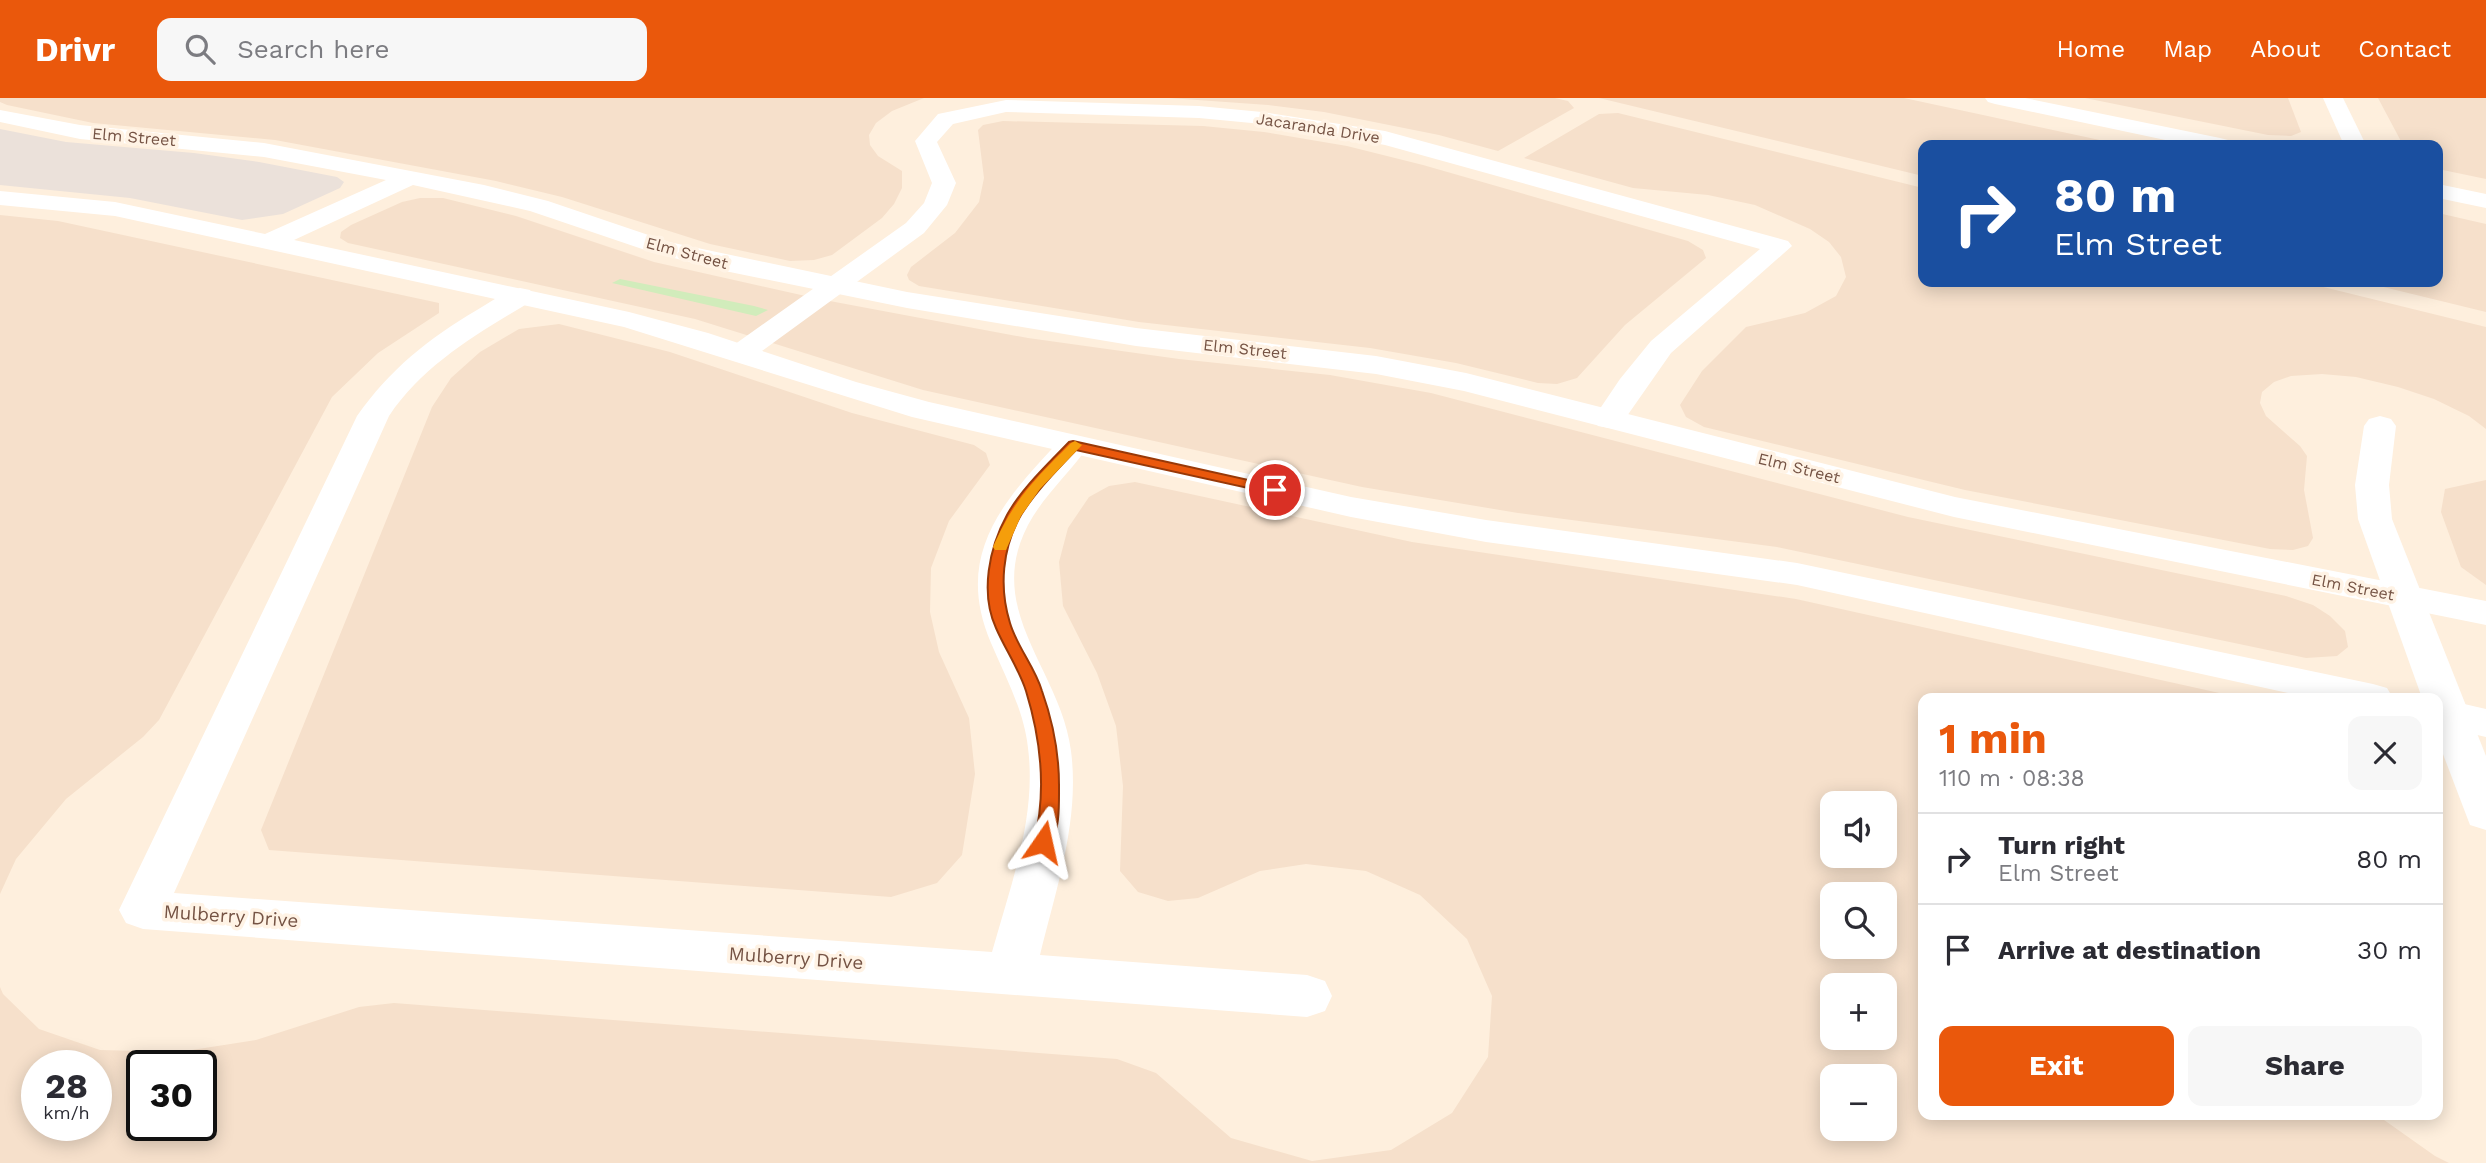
<!DOCTYPE html>
<html lang="en">
<head>
<meta charset="utf-8">
<style>
	:root { --surface:#fff; --page:#f7f7f7; --text:#2b2b33; --muted:#7c7c81; --line:#e1e1e2; --accent:#ea580c }
	body { margin:0; font-family:"Work Sans",sans-serif; background:var(--page); color:var(--text); height:100vh; display:flex; flex-direction:column; font-size:26px; white-space:nowrap }
	* { box-sizing:border-box; margin:0 }
	p { font-size:23px; color:var(--muted) }
	.icon { flex:none; width:38px; height:38px; fill:none; stroke:currentColor; stroke-width:2; stroke-linecap:round; stroke-linejoin:round }
	.map { position:relative; flex:1; overflow:hidden }
	.sheet { position:absolute; left:1918px; top:595px; width:525px; height:427px; display:flex; flex-direction:column; background:var(--surface); border-radius:14px; box-shadow:0 4px 18px #0003 }
	.sheet>* { flex:none }
	.banner { position:absolute; left:1918px; top:42px; width:525px; height:147px; border-radius:14px; box-shadow:0 4px 18px #0003; background:#1a4fa0; color:#fff; overflow:hidden }
	.controls { position:absolute; left:1820px; top:693px; display:grid; gap:14px }
	.controls a { display:grid; place-items:center; width:77px; height:77px; border-radius:14px; background:var(--surface); box-shadow:0 4px 18px #0003; font-size:35px }
	.speed { position:absolute; left:21px; top:952px; display:flex; gap:14px; font-size:35px; font-weight:700; text-align:center }
	.speed>* { display:grid; place-content:center; width:91px; height:91px; border-radius:50%; background:var(--surface); box-shadow:0 4px 18px #0003; line-height:1 }
	.speed small { font-size:18px; font-weight:400 }
	.speed .limit { border:4px solid #111; border-radius:10px; background:#fff; color:#111 }
	.pin { position:absolute; display:grid; place-items:center; width:60px; height:60px; color:#fff; margin:-30px; border:4px solid #fff; border-radius:50%; box-shadow:0 2px 7px #0007 }
	.me { position:absolute; width:77px; margin:-38px; rotate:11deg; stroke-linejoin:round; filter:drop-shadow(0 0 5px #0008) }
	.turn { display:flex; align-items:center; gap:24px; height:147px; padding:0 21px; font-size:32px }
	.turn .icon { width:91px; height:91px; stroke-width:2.5 }
	.turn b { display:block; font-size:49px; line-height:60px }
	.round { display:grid; place-items:center; flex:none; width:74px; height:74px; border-radius:14px; background:var(--page) }
	.headline { display:flex; align-items:center; justify-content:space-between; height:119px; padding:0 21px }
	h1 { font-size:42px; font-weight:700; line-height:52px; color:var(--accent) }
	.action { display:flex; gap:14px; margin-top:auto; padding:14px 21px }
	.action a { flex:1; height:80px; border-radius:14px; background:var(--accent); color:#fff; font-size:28px; font-weight:700; line-height:80px; text-align:center }
	.action a+a { background:var(--page); color:var(--text) }
	ul { padding:0; list-style:none }
	li { display:flex; align-items:center; gap:21px; height:91px; padding:0 21px; border-top:2px solid var(--line) }
	li div { flex:1 }
	li b { display:block; font-size:26px }
	li em { font-style:normal }
	header { display:flex; align-items:center; gap:42px; box-sizing:border-box; height:98px; padding:0 35px; background:var(--accent); color:#fff }
	header strong { font-size:33px }
	nav { display:flex; gap:38px; margin-inline-start:auto; font-size:24px }
	.search { width:490px; height:63px; background:var(--page); display:flex; align-items:center; gap:18px; box-sizing:border-box; padding:0 24px; border-radius:14px; color:var(--muted); font-size:26px }
	.map>svg:first-child { display:block }
	.residential { fill:#f6e0cb; fill-rule:evenodd }
	.industrial { fill:#ebe1da }
	.green { fill:#d1ecbb }
	.lines { fill:none; stroke-linecap:round; stroke-linejoin:round }
	.minor { fill:#fff; fill-rule:evenodd }
	.tertiary { fill:#fff; fill-rule:evenodd }
	.route { fill:#ea580c; stroke:#983908; stroke-width:2 }
	.slow { fill:#f59e0b }
	.labels { text-anchor:middle; dominant-baseline:central; stroke-width:7; stroke-linejoin:round; paint-order:stroke }
	.far-street-label { font-size:16px; fill:#755344; stroke:#fff3e5 }
	.street-label { font-size:19px; fill:#755344; stroke:#fff3e5 }
</style>
</head>
<body>
<header>
<strong>Drivr</strong>
<div class="search"><svg class="icon" aria-label="search" viewBox="0 0 24 24"><circle cx="10" cy="10" r="6"/><path d="M15 15l6 6"/></svg>Search here</div>
<nav><a>Home</a><a>Map</a><a>About</a><a>Contact</a></nav>
</header>
<div class="map">
<svg width="2486" height="1065" viewBox="0 0 2486 1065">
	<rect width="100%" height="100%" fill="#feefdd"/>
	<!-- residential -->
	<g class="residential">
		<path d="M0,0H924L892,13L876,25L869,37L870,47L878,58L902,73V90L894,106L882,120L832,157L814,162L790,163L710,146L562,99L496,83L275,42L93,25L7,7L0,4Z"/>
		<path d="M1169,0H1555L1568,3L1574,10L1498,53L1439,37L1324,14L1268,7Z"/>
		<path d="M1599,0H1904L2123,47H1923V78Z"/>
		<path d="M2085,0H2288L2301,34L2291,38L2268,37Z"/>
		<path d="M2378,0H2486V81L2438,71V47H2403Z"/>
		<path d="M1618,15L1923,90V184H2303L2486,229V331L2469,318L2434,301L2398,289L2356,279L2322,276L2291,278L2274,284L2262,294L2260,305L2266,318L2300,348L2307,358L2304,392L2313,440L2308,448L2293,452L2270,451L1965,392L1704,329L1686,319L1680,307L1702,273L1746,229L1805,215L1836,198L1846,179L1841,159L1829,144L1810,131L1755,107L1708,97L1633,90L1524,60L1599,16Z"/>
		<path d="M1003,23L1203,28L1264,34L1347,48L1423,67L1688,143L1703,152L1706,160L1625,227L1577,280L1557,286L1538,285L1456,265L1370,250L1139,224L919,188L909,182L907,177L911,169L955,135L979,104L984,80L978,32L983,27Z"/>
		<path d="M420,100H443L516,118L654,164L819,201L1028,240L1179,261L1330,277L1431,295L1908,419L2286,498L2313,507L2330,518L2345,533L2348,549L2337,558L2306,560L1777,449L1518,415L1362,389L923,292L695,221L348,145L340,140L341,134L351,127L402,104Z"/>
		<path d="M2438,115L2486,126V214L2363,184H2438Z"/>
		<path d="M0,117L58,123L439,205V215L378,255L332,299L159,622L143,639L66,701L16,761L0,796Z"/>
		<path d="M559,226L670,254L852,315L974,347L986,355L990,367L949,423L931,470L930,514L939,554L969,620L975,676L962,757L937,785L891,799L269,752L261,732L432,309L451,280L480,254L519,231Z"/>
		<path d="M2486,382V487L2461,469L2441,414L2445,391Z"/>
		<path d="M1135,384L1412,444L1796,501L2242,600H1923V1017H2377L2435,1058L2449,1065H0V889L3,896L39,931L100,952L179,954L256,942L359,909L394,905L1117,961L1156,975L1231,1040L1312,1063L1391,1052L1452,1015L1488,959L1492,898L1467,841L1420,797L1366,773L1306,766L1260,773L1198,800L1168,803L1138,794L1120,773L1123,688L1116,628L1097,575L1063,508L1059,464L1068,430L1089,399L1109,388ZM1832,705H1885V758H1832ZM1832,796H1885V849H1832ZM1832,887H1885V940H1832ZM37,968H96V1027H37ZM142,968H201V1027H142ZM1885,978V1031H1832V978Z"/>
	</g>
	<!-- industrial -->
	<path class="industrial" d="M0,31L66,44L194,55L259,64L337,79L344,84L340,90L283,116L242,122L130,100L0,87Z"/>
	<!-- green -->
	<path class="green" d="M620,181L754,208L768,212L756,218L612,185Z"/>
	<g class="lines">
		<!-- minor -->
		<g class="minor">
			<path d="M2323,0H2343L2366,47H2344Z"/>
			<path d="M1006,2L1199,8L1262,14L1385,33L1788,143L1792,148L1671,255L1620,328L1609,330L1598,328L1593,321L1620,281L1651,243L1760,151L1385,47L1262,26L1199,20L1006,14L953,26L937,44L956,85L947,107L924,135L751,261L741,264L731,261L726,255L731,249L906,125L924,105L932,85L915,43L938,16Z"/>
			<path d="M520,190L530,192L534,198L530,204C477,236 424,266 389,318L174,795L992,854C1010,789 1037,719 1028,650C1024,613 1006,580 991,545C953,456 1004,402 1062,340L1073,337L1084,340L1089,347C1070,375 1044,397 1028,427C983,513 1061,572 1071,653C1080,722 1056,791 1040,857L1307,877L1325,883L1332,898L1325,913L1307,919L143,831L126,825L119,812L357,318C389,272 429,240 477,212C491,204 504,194 520,190Z"/>
			<path d="M2380,318L2391,321L2396,328L2389,387L2392,421L2486,658V732L2470,727L2438,643V600H2422L2358,421L2355,387L2364,328L2369,321Z"/>
		</g>
		<!-- tertiary -->
		<g class="tertiary">
			<path d="M1985,0H2025L2220,40L2228,42L2231,47H2189L1995,6L1988,4Z"/>
			<path d="M0,12L80,27L264,45L484,87L548,103L669,144L907,194L1136,230L1376,258L1466,275L1955,399L2486,503V527L1954,419L1464,293L1376,276L1136,248L907,210L720,172L651,154L530,113L413,87L294,142L629,214L708,235L856,284L929,304L1351,399L1486,422L1797,465L2373,586L2387,590L2393,600H2311L1797,487L1486,444L1351,419L912,319L624,229L115,118L0,107V93L115,104L265,136L386,82L264,59L80,41L0,24Z"/>
			<path d="M2438,86L2486,96V110L2438,100Z"/>
			<path d="M2437,600H2438L2486,611V639L2438,628Z"/>
		</g>
	</g>
	<!-- route -->
	<path class="route" d="M1073,343L1275,388L1282,392L1275,396L1076,352C1057,372 1036,393 1021,417C1002,450 999,490 1010,525C1017,549 1035,569 1042,593C1053,624 1059,654 1059,687C1059,708 1060,730 1050,749H1037L1034,744C1047,693 1041,642 1026,593C1019,571 1005,551 996,530C980,495 989,450 1007,417C1022,390 1047,367 1069,344Z"/>
	<!-- slow -->
	<path class="slow" d="M1075,343L1082,347L1040,391L1021,418L1006,452H995L993,449C1014,401 1035,381 1071,345Z"/>
	<g class="labels">
		<!-- far-street labels -->
		<g class="far-street-label">
			<text transform="translate(1318 30) rotate(9)">Jacaranda Drive</text>
			<text transform="translate(134 39) rotate(5)">Elm Street</text>
			<text transform="translate(687 155) rotate(15)">Elm Street</text>
			<text transform="translate(1245 251) rotate(6)">Elm Street</text>
			<text transform="translate(1799 370) rotate(14)">Elm Street</text>
			<text transform="translate(2353 489) rotate(11)">Elm Street</text>
		</g>
		<!-- street labels -->
		<g class="street-label">
			<text transform="translate(231 818) rotate(4)">Mulberry Drive</text>
			<text transform="translate(796 860) rotate(4)">Mulberry Drive</text>
		</g>
	</g>
</svg>
<div class="controls">
<a><svg class="icon" aria-label="sound" viewBox="0 0 24 24"><path d="M4 9h4l5-4v14l-5-4H4zM17 9q2 3 0 6"/></svg></a>
<a><svg class="icon" aria-label="search" viewBox="0 0 24 24"><circle cx="10" cy="10" r="6"/><path d="M15 15l6 6"/></svg></a>
<a>+</a>
<a>−</a>
</div>
<div class="speed"><div>28<small>km/h</small></div><div class="limit">30</div></div>
<div class="pin" style="left:1275px;top:392px;background:#d93025"><svg class="icon" aria-label="arrive" viewBox="0 0 24 24"><path d="M6 21V4h12l-3 4 3 4H6"/></svg></div>
<svg class="me" style="left:1043px;top:744px" viewBox="-20 -20 40 40"><path d="M0-17L14 15 0 8-14 15z" fill="#ea580c" stroke="#fff" stroke-width="4"/></svg>
<div class="banner">
<div class="turn"><svg class="icon" aria-label="right" viewBox="0 0 24 24"><path d="M7 20v-9h11M14 6l5 5-5 5"/></svg><div><b>80 m</b>Elm Street</div></div>
</div>
<section class="sheet">
<div class="headline"><div><h1>1 min</h1><p>110 m · 08:38</p></div><a class="round"><svg class="icon" aria-label="close" viewBox="0 0 24 24"><path d="M6 6l12 12M18 6L6 18"/></svg></a></div>
<ul>
<li><svg class="icon" aria-label="right" viewBox="0 0 24 24"><path d="M7 20v-9h11M14 6l5 5-5 5"/></svg><div><b>Turn right</b><p>Elm Street</p></div><em>80 m</em></li>
<li><svg class="icon" aria-label="arrive" viewBox="0 0 24 24"><path d="M6 21V4h12l-3 4 3 4H6"/></svg><div><b>Arrive at destination</b></div><em>30 m</em></li>
</ul>
<div class="action"><a>Exit</a><a>Share</a></div>
</section>
</div>
</body>
</html>
